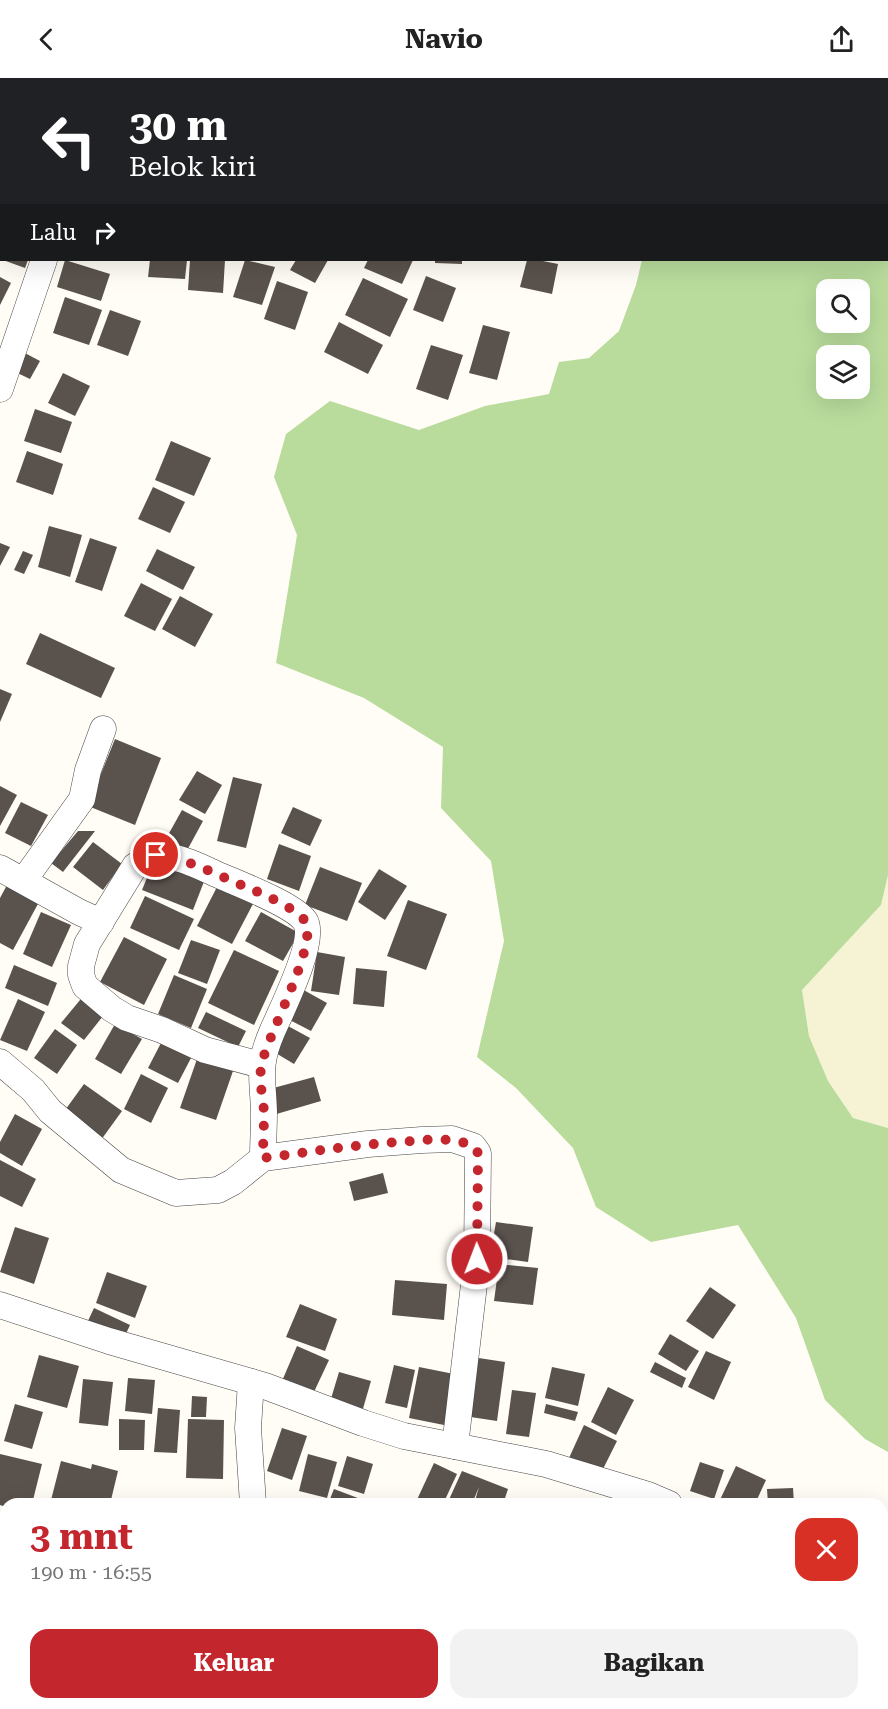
<!DOCTYPE html>
<html lang="id">
<head>
<meta charset="utf-8">
<style>
	:root { --surface:#fff; --page:#f2f2f2; --text:#222; --muted:#767676; --accent:#c4262e }
	body { margin:0; font-family:"Roboto Serif",serif; background:var(--page); color:var(--text); height:100vh; display:flex; flex-direction:column; font-size:22px; white-space:nowrap }
	* { box-sizing:border-box; margin:0 }
	p { font-size:20px; color:var(--muted) }
	.icon { flex:none; width:33px; height:33px; fill:none; stroke:currentColor; stroke-width:2; stroke-linecap:round; stroke-linejoin:round }
	.map { position:relative; flex:1; overflow:hidden }
	.details { position:absolute; left:0px; top:1420px; width:888px; height:212px; display:flex; flex-direction:column; background:var(--surface); border-radius:18px 18px 0 0; box-shadow:0 6px 24px #0002 }
	.details>* { flex:none }
	.banner { position:absolute; left:0px; top:0px; width:888px; height:183px; box-shadow:0 6px 24px #0002; background:#202124; color:#fff; overflow:hidden }
	.buttons { position:absolute; left:816px; top:201px; display:grid; gap:12px }
	.buttons a { display:grid; place-items:center; width:54px; height:54px; border-radius:12px; background:var(--surface); box-shadow:0 6px 24px #0002; font-size:30px }
	.pin { position:absolute; display:grid; place-items:center; width:51px; height:51px; color:#fff; margin:-26px; border:3px solid #fff; border-radius:50%; box-shadow:0 2px 6px #0007 }
	.me { position:absolute; width:66px; margin:-33px; rotate:359deg; stroke-linejoin:round; filter:drop-shadow(0 0 4px #0008) }
	.turn { display:flex; align-items:center; gap:21px; height:126px; padding:0 30px; font-size:27px }
	.turn .icon { width:78px; height:78px; stroke-width:2.5 }
	.turn b { display:block; font-size:42px; line-height:51px }
	.then { display:flex; align-items:center; height:57px; padding:0 30px; background:#0003; gap:12px; font-size:22px }
	.round { display:grid; place-items:center; flex:none; width:63px; height:63px; border-radius:18px; background:var(--page) }
	.summary { display:flex; align-items:center; justify-content:space-between; height:102px; padding:0 30px }
	h1 { font-size:36px; font-weight:700; line-height:45px; color:var(--accent) }
	.button { display:flex; gap:12px; margin-top:auto; padding:12px 30px }
	.button a { flex:1; height:69px; border-radius:18px; background:var(--accent); color:#fff; font-size:24px; font-weight:700; line-height:69px; text-align:center }
	.button a+a { background:var(--page); color:var(--text) }
	header { display:flex; justify-content:space-between; align-items:center; height:78px; padding:0 30px; background:var(--surface); font-size:27px; font-weight:700 }
	.map>svg:first-child { display:block }
	.farmland { fill:#f6f3d4 }
	.forest { fill:#b9dc9c; fill-rule:evenodd }
	.building { fill:#5a524d }
	.lines { fill:none; stroke-linecap:round; stroke-linejoin:round }
	.minor-casing { stroke:#444; stroke-width:27 }
	.minor { stroke:#fff; stroke-width:26 }
	.route { stroke:#c4262e; stroke-width:10; stroke-dasharray:0 18 }
</style>
</head>
<body>
<header><svg class="icon" aria-label="back" viewBox="0 0 24 24"><path d="M15 5l-7 7 7 7"/></svg>Navio<svg class="icon" aria-label="share" viewBox="0 0 24 24"><path d="M12 15V3M7 8l5-5 5 5M5 13v7h14v-7"/></svg></header>
<div class="map">
<svg width="888" height="1631" viewBox="0 0 888 1631">
	<rect width="100%" height="100%" fill="#fffdf5"/>
	<!-- farmland -->
	<path class="farmland" d="M888,797V1050L853,1040L828,1003L809,958L802,912L881,827Z"/>
	<!-- forest -->
	<g class="forest">
		<path d="M825,0H888V797L881,827L802,912L809,958L828,1003L853,1040L888,1050V1374L865,1361L825,1322L796,1240L738,1147L651,1164L596,1129L573,1070L516,1010L477,979L504,863L491,783L441,730L443,669L364,620L276,585L297,457L274,399L286,356L330,323L419,352L485,328L549,316L559,284L589,280L619,253L636,207L642,182H886V2L824,1ZM826,212H860V244H826ZM826,278H860V310H826Z"/>
		<path d="M415,1626H851V1631H375Z"/>
	</g>
	<!-- building -->
	<g class="building">
		<path d="M3,182H28L25,190Z"/>
		<path d="M65,182L110,196L101,223L57,209Z"/>
		<path d="M150,182H187L185,201L148,199Z"/>
		<path d="M190,182H225L223,215L188,212Z"/>
		<path d="M245,182L275,189L262,227L233,219Z"/>
		<path d="M296,182H328L315,205L290,192Z"/>
		<path d="M368,182H413L402,206L364,190Z"/>
		<path d="M435,182H462V186L435,185Z"/>
		<path d="M527,182H538L558,186L552,216L520,209Z"/>
		<path d="M426,198L456,210L443,244L413,232Z"/>
		<path d="M0,199L11,205L0,227Z"/>
		<path d="M363,200L408,221L390,259L345,237Z"/>
		<path d="M277,203L308,214L295,252L264,241Z"/>
		<path d="M65,219L102,232L89,267L53,255Z"/>
		<path d="M110,232L141,243L128,278L97,267Z"/>
		<path d="M339,244L383,267L368,296L324,274Z"/>
		<path d="M483,247L510,254L497,302L469,295Z"/>
		<path d="M431,267L463,277L448,322L416,311Z"/>
		<path d="M21,273L40,283L30,301L11,292Z"/>
		<path d="M63,295L90,308L75,338L48,325Z"/>
		<path d="M35,331L72,344L61,375L24,363Z"/>
		<path d="M171,363L211,380L194,418L155,402Z"/>
		<path d="M27,373L63,386L53,417L16,404Z"/>
		<path d="M153,409L185,424L170,455L138,441Z"/>
		<path d="M49,448L82,457L70,499L38,489Z"/>
		<path d="M90,460L117,469L102,513L75,504Z"/>
		<path d="M0,465L10,469L0,488Z"/>
		<path d="M157,471L195,489L183,512L146,493Z"/>
		<path d="M23,473L33,477L24,496L14,492Z"/>
		<path d="M141,505L172,521L155,553L124,538Z"/>
		<path d="M180,518L213,536L195,569L162,551Z"/>
		<path d="M40,555L115,590L101,620L26,586Z"/>
		<path d="M0,611L12,616L0,644Z"/>
		<path d="M115,661L161,680L135,747L88,728Z"/>
		<path d="M197,693L222,707L205,736L179,722Z"/>
		<path d="M233,699L262,706L246,770L217,763Z"/>
		<path d="M0,708L17,717L0,748Z"/>
		<path d="M21,724L48,737L31,768L5,755Z"/>
		<path d="M293,729L322,742L310,768L281,755Z"/>
		<path d="M182,732L203,743L184,778L163,766Z"/>
		<path d="M78,753H95L63,794L51,785Z"/>
		<path d="M93,764L122,786L103,812L73,789Z"/>
		<path d="M279,766L311,778L299,813L267,801Z"/>
		<path d="M155,780L205,801L193,832L142,812Z"/>
		<path d="M320,789L362,805L347,843L305,827Z"/>
		<path d="M379,791L407,808L385,842L358,824Z"/>
		<path d="M7,807L39,824L13,872L0,865V820Z"/>
		<path d="M218,807L254,824L232,866L197,848Z"/>
		<path d="M145,818L194,841L179,872L130,850Z"/>
		<path d="M408,822L447,836L426,892L387,878Z"/>
		<path d="M41,834L71,847L52,889L23,876Z"/>
		<path d="M261,834L299,855L283,883L245,863Z"/>
		<path d="M124,859L167,881L144,927L100,904Z"/>
		<path d="M191,862L220,872L207,906L178,895Z"/>
		<path d="M234,872L279,893L254,947L208,925Z"/>
		<path d="M317,874L345,879L339,917L311,913Z"/>
		<path d="M14,887L57,905L48,928L5,910Z"/>
		<path d="M356,890L387,893L384,929L353,926Z"/>
		<path d="M174,897L207,911L191,950L158,936Z"/>
		<path d="M300,910L327,925L311,953L284,939Z"/>
		<path d="M85,916L107,933L84,962L61,945Z"/>
		<path d="M18,921L45,934L27,973L0,962Z"/>
		<path d="M206,934L246,953L238,969L198,950Z"/>
		<path d="M115,946L142,961L121,996L95,981Z"/>
		<path d="M288,948L310,960L294,986L274,974Z"/>
		<path d="M55,951L77,967L57,996L34,980Z"/>
		<path d="M161,965L191,980L178,1005L148,990Z"/>
		<path d="M197,981L233,993L216,1042L180,1030Z"/>
		<path d="M141,996L168,1010L151,1045L124,1031Z"/>
		<path d="M314,999L321,1023L273,1037L266,1012Z"/>
		<path d="M84,1006L122,1033L101,1062L63,1035Z"/>
		<path d="M15,1036L42,1051L22,1088L0,1075V1064Z"/>
		<path d="M0,1082L36,1101L22,1129L0,1118Z"/>
		<path d="M383,1095L388,1115L354,1123L349,1104Z"/>
		<path d="M496,1144L533,1149L528,1184L490,1179Z"/>
		<path d="M15,1149L49,1160L34,1206L0,1194Z"/>
		<path d="M499,1186L538,1190L533,1227L494,1223Z"/>
		<path d="M107,1194L147,1208L135,1240L96,1225Z"/>
		<path d="M395,1202L447,1206L444,1242L392,1237Z"/>
		<path d="M710,1209L736,1227L713,1261L686,1243Z"/>
		<path d="M300,1226L337,1241L325,1273L286,1259Z"/>
		<path d="M94,1230L130,1247L123,1262L87,1245Z"/>
		<path d="M670,1256L699,1273L686,1293L658,1276Z"/>
		<path d="M297,1268L329,1282L313,1316L282,1303Z"/>
		<path d="M706,1273L731,1284L714,1322L688,1309Z"/>
		<path d="M39,1277L79,1288L67,1330L27,1319Z"/>
		<path d="M472,1279L505,1284L497,1343L464,1338Z"/>
		<path d="M655,1284L686,1300L682,1310L650,1294Z"/>
		<path d="M394,1287L415,1292L407,1330L385,1325Z"/>
		<path d="M419,1289L459,1297L449,1348L409,1340Z"/>
		<path d="M552,1289L585,1296L578,1328L545,1320Z"/>
		<path d="M339,1294L371,1303L362,1334L330,1324Z"/>
		<path d="M128,1300L155,1302L152,1336L125,1333Z"/>
		<path d="M83,1301L113,1304L108,1348L79,1345Z"/>
		<path d="M608,1309L634,1322L616,1357L591,1344Z"/>
		<path d="M512,1312L536,1315L529,1359L506,1356Z"/>
		<path d="M192,1318L207,1319L206,1339H191Z"/>
		<path d="M15,1326L43,1334L32,1371L4,1363Z"/>
		<path d="M546,1326L578,1334L575,1343L544,1335Z"/>
		<path d="M158,1330L180,1332L177,1375L154,1374Z"/>
		<path d="M119,1341L145,1342L144,1372H119Z"/>
		<path d="M188,1341L224,1342L223,1401L186,1400Z"/>
		<path d="M584,1347L617,1363L601,1395L569,1380Z"/>
		<path d="M282,1350L307,1358L292,1402L267,1393Z"/>
		<path d="M0,1376L42,1386L32,1426H6V1429L0,1427Z"/>
		<path d="M308,1376L337,1384L327,1420L299,1413Z"/>
		<path d="M347,1378L373,1386L364,1416L338,1408Z"/>
		<path d="M61,1383L91,1391L92,1386L118,1393L110,1426H50Z"/>
		<path d="M700,1384L724,1392L714,1421L690,1413Z"/>
		<path d="M434,1385L457,1396L443,1426H415Z"/>
		<path d="M736,1388L766,1402L755,1426H718Z"/>
		<path d="M462,1393L508,1411L503,1426H474L479,1409L472,1426H447Z"/>
		<path d="M793,1410L794,1426H768L767,1411Z"/>
		<path d="M334,1411L371,1425V1426H328Z"/>
		<path d="M2,1444L6,1448V1483L0,1478V1446Z"/>
		<path d="M882,1497L888,1502V1520L882,1516Z"/>
		<path d="M0,1498L6,1500V1541L0,1539Z"/>
		<path d="M6,1578V1609L0,1605V1586Z"/>
		<rect x="106" y="1626" width="28" height="5"/>
		<path d="M158,1626H197L196,1631H158Z"/>
	</g>
	<g class="lines">
		<!-- minor casing -->
		<g class="minor-casing">
			<g id="minor">
				<path d="M737,0L743,2"/>
				<path d="M190,2L191,0"/>
				<path d="M220,2L225,0"/>
				<path d="M348,2L349,0"/>
				<path d="M587,2V0"/>
				<path d="M0,107L2,108"/>
				<path d="M0,311L44,182"/>
				<path d="M0,790L79,834L101,844"/>
				<path d="M24,802L82,721L88,692L103,651"/>
				<path d="M0,984L33,1012L50,1033L121,1092L176,1115L218,1112L233,1104L263,1080L368,1066L422,1062L452,1061L473,1068L478,1075L477,1181L455,1368"/>
				<path d="M261,987L205,972L162,952L127,940L112,931L85,908L81,897V888L87,866L135,788C163,769 189,783 216,796C236,805 293,826 305,843C317,862 281,933 272,954C257,989 263,999 264,1034C264,1050 263,1065 263,1080"/>
				<path d="M0,1227L109,1263L265,1308L363,1345L404,1358L546,1386L648,1417L669,1426"/>
				<path d="M251,1304L248,1350L253,1426"/>
			</g>
		</g>
		<!-- minor -->
		<use href="#minor" class="minor"/>
	</g>
	<g class="lines">
		<!-- route -->
		<path class="route" d="M156,777C189,781 217,797 246,809C261,815 296,830 305,843C319,865 268,956 262,985C258,1001 263,1018 264,1034C264,1050 263,1065 263,1080C309,1074 354,1067 400,1064C425,1062 450,1058 473,1068L478,1075L477,1181"/>
	</g>
</svg>
<div class="buttons">
<a><svg class="icon" aria-label="search" viewBox="0 0 24 24"><circle cx="10" cy="10" r="6"/><path d="M15 15l6 6"/></svg></a>
<a><svg class="icon" aria-label="layers" viewBox="0 0 24 24"><path d="M12 4l9 5-9 5-9-5zM3 14l9 5 9-5"/></svg></a>
</div>
<div class="pin" style="left:156px;top:777px;background:#d93025"><svg class="icon" aria-label="arrive" viewBox="0 0 24 24"><path d="M6 21V4h12l-3 4 3 4H6"/></svg></div>
<svg class="me" style="left:477px;top:1181px" viewBox="-20 -20 40 40"><circle r="17" fill="#c4262e" stroke="#fff" stroke-width="3"/><path d="M0-11L8 9 0 5-8 9z" fill="#fff"/></svg>
<div class="banner">
<div class="turn"><svg class="icon" aria-label="left" viewBox="0 0 24 24"><path d="M17 20v-9H6M10 6l-5 5 5 5"/></svg><div><b>30 m</b>Belok kiri</div></div>
<div class="then">Lalu<svg class="icon" aria-label="right" viewBox="0 0 24 24"><path d="M7 20v-9h11M14 6l5 5-5 5"/></svg></div>
</div>
<section class="details">
<div class="summary"><div><h1>3 mnt</h1><p>190 m · 16:55</p></div><a class="round" style="background:#d93025;color:#fff"><svg class="icon" aria-label="close" viewBox="0 0 24 24"><path d="M6 6l12 12M18 6L6 18"/></svg></a></div>
<div class="button"><a>Keluar</a><a>Bagikan</a></div>
</section>
</div>
</body>
</html>
